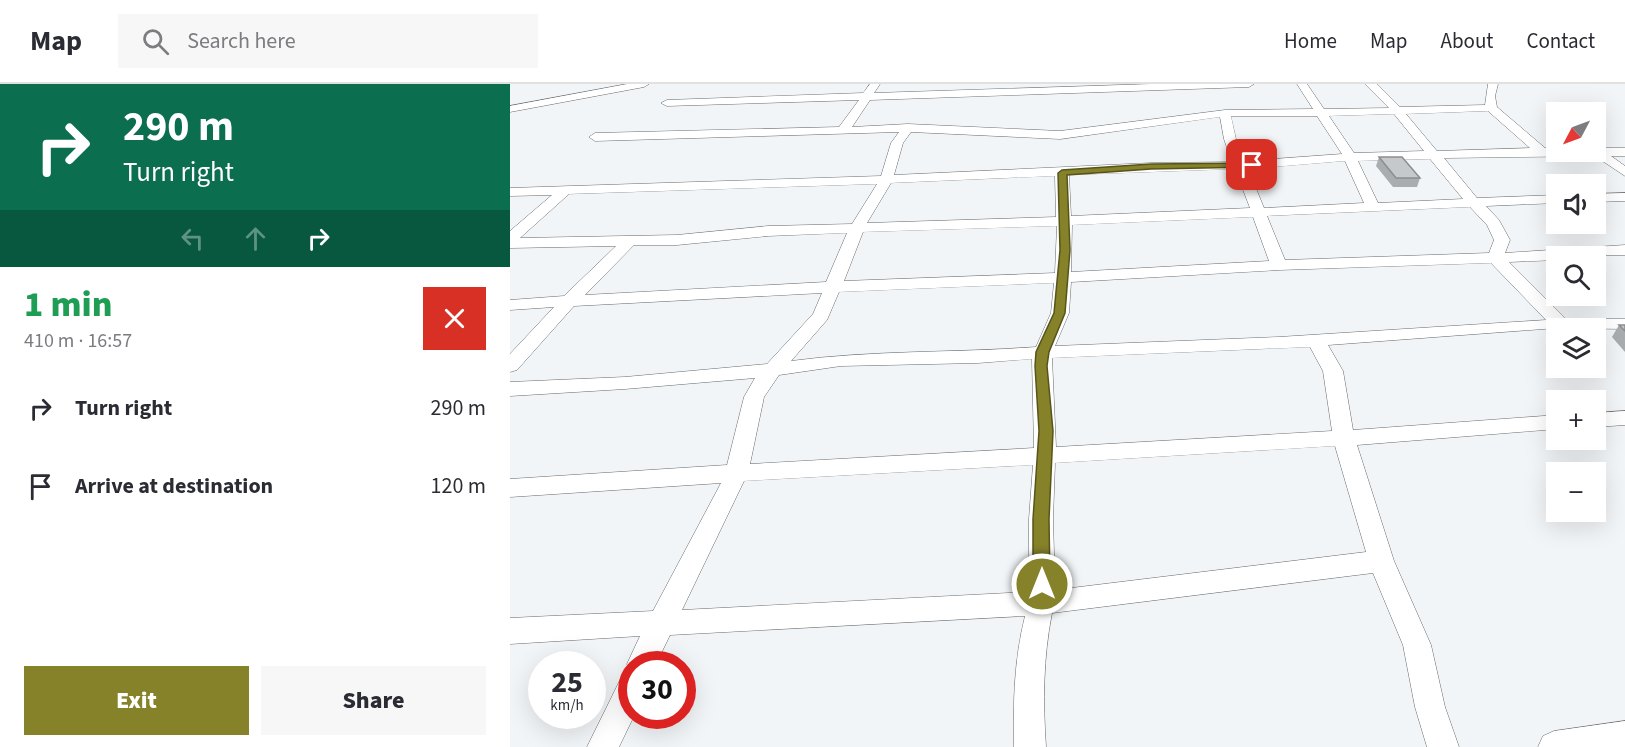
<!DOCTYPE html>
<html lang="en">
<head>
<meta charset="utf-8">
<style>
	:root { --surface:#fff; --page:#f7f7f7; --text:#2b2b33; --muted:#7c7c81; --line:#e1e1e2; --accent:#86822a }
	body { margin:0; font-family:"Source Sans 3",sans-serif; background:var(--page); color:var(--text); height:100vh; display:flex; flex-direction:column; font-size:22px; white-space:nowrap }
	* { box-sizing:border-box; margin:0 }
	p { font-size:20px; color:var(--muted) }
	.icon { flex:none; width:33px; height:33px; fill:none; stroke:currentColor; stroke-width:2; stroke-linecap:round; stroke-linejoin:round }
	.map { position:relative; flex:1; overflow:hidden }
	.panel { display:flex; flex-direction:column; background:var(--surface); width:510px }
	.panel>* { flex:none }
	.top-card { background:#0b6e4f; color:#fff; overflow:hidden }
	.needle { width:39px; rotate:229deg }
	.buttons { position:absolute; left:1036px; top:18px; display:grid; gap:12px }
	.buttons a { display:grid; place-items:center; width:60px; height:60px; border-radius:0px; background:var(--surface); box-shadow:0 6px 24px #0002; font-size:30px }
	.speed { position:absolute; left:18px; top:567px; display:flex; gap:12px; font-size:30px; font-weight:700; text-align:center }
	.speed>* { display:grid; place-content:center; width:78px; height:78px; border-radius:50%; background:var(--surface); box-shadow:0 6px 24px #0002; line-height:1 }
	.speed small { font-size:15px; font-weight:400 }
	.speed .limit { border:9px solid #d22; background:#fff; color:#111 }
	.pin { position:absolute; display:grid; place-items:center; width:51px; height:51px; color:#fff; margin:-26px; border-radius:12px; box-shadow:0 3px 9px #0006 }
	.me { position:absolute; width:66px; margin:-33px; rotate:0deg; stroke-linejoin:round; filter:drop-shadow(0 0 4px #0008) }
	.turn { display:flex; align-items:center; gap:21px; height:126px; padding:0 24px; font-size:27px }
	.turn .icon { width:78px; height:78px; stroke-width:2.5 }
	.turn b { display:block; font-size:42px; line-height:51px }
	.lanes { display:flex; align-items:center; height:57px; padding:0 24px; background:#0003; justify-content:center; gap:30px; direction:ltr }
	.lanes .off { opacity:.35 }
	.round { display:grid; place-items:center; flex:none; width:63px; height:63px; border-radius:0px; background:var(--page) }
	.overview { display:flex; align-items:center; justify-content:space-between; height:102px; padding:0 24px }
	h1 { font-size:36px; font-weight:800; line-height:45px; color:#1e9e55 }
	.button { display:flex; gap:12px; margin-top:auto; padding:12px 24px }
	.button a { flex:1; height:69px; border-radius:0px; background:var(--accent); color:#fff; font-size:24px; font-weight:800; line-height:69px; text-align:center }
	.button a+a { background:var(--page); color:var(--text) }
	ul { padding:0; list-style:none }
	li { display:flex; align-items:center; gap:18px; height:78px; padding:0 24px }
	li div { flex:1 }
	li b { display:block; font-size:22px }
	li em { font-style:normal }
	header { display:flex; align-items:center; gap:36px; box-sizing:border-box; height:84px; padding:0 30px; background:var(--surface); border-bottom:2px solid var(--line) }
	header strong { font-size:28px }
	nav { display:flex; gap:33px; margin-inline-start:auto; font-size:21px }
	.search { width:420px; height:54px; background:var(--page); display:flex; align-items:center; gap:15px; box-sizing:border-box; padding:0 21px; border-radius:0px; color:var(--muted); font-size:22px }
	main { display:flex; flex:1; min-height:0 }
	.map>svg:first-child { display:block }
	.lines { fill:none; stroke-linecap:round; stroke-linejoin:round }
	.street-casing { stroke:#66696b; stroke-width:1 }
	.street { fill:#fff; fill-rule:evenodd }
	.wall { fill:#aaadaf }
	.building { fill:#c6c9cb; stroke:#8b8d8e; stroke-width:1.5 }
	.route { fill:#86822a; stroke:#57541b; stroke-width:1.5 }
</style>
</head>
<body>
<header>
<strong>Map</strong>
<div class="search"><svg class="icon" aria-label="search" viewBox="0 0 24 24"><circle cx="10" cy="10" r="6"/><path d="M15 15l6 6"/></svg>Search here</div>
<nav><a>Home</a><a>Map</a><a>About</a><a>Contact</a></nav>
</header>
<main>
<section class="panel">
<div class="top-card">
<div class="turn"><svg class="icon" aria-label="right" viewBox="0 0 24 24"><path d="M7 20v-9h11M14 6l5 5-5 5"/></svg><div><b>290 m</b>Turn right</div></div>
<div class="lanes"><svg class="icon off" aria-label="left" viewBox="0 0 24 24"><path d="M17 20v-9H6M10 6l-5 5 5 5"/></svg><svg class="icon off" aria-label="ahead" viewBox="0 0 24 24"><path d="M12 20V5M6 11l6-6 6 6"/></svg><svg class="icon" aria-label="right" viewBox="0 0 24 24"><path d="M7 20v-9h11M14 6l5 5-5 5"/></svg></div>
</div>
<div class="overview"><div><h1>1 min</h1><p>410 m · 16:57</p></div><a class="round" style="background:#d93025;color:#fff"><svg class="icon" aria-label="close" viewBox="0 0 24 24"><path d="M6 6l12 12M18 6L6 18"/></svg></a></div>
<ul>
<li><svg class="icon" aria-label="right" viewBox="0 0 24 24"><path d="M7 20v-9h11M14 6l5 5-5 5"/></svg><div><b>Turn right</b></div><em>290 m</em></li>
<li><svg class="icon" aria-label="arrive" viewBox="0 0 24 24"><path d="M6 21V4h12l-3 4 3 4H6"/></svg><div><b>Arrive at destination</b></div><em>120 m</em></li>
</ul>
<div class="button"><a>Exit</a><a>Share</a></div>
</section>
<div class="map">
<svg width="1115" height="663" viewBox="0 0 1115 663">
	<rect width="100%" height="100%" fill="#f2f5f7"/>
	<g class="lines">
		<!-- street casing -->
		<g class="street-casing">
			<g id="street">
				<path d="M117,0H139L134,3L0,28V22Z"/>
				<path d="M360,0H370L364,9L641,0H744L739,3L360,16L342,43L398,40L550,47L715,26L803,25L787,0H797L814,25L879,24L855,0H867L890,23L975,21L978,0H988L985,12L987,23L1035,64H1047V68H1086V64H1115V72H1101L1115,82V92L1085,72L934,74L967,114L1047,111V119L976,122L989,136L1000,156L995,169L1115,161V171L1047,172V176L999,178L1056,235H1115V245L1047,244L818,261L833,287L843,346L1047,331V345L847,361L884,477L921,561L935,623L949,663H917L905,623L893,561L863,489L542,529C533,575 533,617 536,663H504C503,618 504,576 515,532L160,551L146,580H122V632H124L109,663H77L112,592L120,588L117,580L130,552L0,560V534L143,527L211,399L0,413V395L217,381L234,313L245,294L115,305L0,312V298L115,293L257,280L303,230L312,209L64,222L7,286L0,288V270L44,223L0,226V216L54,212L106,162L0,164V147L42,111L0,112V104L371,92L381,59L389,48L85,57L79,53L85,49L329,43L349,16L157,22L151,19L157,16L353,9ZM978,27L1020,64L927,67L896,30ZM884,30L914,67L844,69L819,32ZM721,32H807L832,70L735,77L726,55ZM710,33L714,55L722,78L641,79L384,91L393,59L401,48L550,55ZM920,75L953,115L868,119L848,77ZM835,77L854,119L754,124L738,85ZM725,85L740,124L561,132L559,91ZM545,92L546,133L357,139L381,99ZM367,100L342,140L258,142L167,151L10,154L59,110ZM960,123L977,141L984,156L979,169L775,176L757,132ZM743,133L759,177L561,188L562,141ZM547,142L545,189L334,197L353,148ZM337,149L316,198L75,211L124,161H167L258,152ZM981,179L1036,236L769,253L545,262L559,229L561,198L769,186ZM544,199L541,229L526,263C444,269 362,266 281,277L317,236L329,208ZM800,263L813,287L822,347L546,363L542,274ZM522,275L524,364L240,380L254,313L269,291L331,282L468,279ZM825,362L856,468L545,506L543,435L545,379ZM523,381L519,435L518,508L172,526L234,397Z"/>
				<path d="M1115,109V117L1086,118V110Z"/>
				<path d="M1115,327V341L1086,343V329Z"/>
				<path d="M1115,637V663H1028L1033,652L1044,647Z"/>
			</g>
		</g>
		<!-- street -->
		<use href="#street" class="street"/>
	</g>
	<!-- wall -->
	<g class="wall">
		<path d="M869,73L910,94L907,103H883L866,82Z"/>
		<path d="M1109,241H1115V268L1102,253Z"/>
	</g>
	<!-- building -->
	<g class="building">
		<path d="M869,73H892L910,94H886Z"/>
		<path d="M1109,241H1115V247Z"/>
	</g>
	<!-- route -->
	<path class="route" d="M742,79L746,81L745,83L641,85L557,91L560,166L555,229L539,268L537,282L543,347L539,435L540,500L538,505L532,507L526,505L523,500V435L529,347L525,282L526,268L544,229L550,166L548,89L552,86L641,80Z"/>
</svg>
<div class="buttons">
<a><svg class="needle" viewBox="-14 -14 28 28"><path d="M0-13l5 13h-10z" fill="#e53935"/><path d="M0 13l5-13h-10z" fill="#7c7c81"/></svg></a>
<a><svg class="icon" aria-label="sound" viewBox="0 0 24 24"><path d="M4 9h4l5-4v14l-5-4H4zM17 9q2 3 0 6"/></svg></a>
<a><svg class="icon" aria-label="search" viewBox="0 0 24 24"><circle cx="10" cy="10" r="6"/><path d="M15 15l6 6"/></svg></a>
<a><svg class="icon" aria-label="layers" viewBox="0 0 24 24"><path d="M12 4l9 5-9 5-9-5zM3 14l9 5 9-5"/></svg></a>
<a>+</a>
<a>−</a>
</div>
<div class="speed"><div>25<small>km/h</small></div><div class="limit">30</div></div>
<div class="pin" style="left:742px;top:81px;background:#d93025"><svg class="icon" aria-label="arrive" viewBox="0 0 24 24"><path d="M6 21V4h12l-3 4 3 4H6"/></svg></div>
<svg class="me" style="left:532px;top:500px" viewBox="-20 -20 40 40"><circle r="17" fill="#86822a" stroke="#fff" stroke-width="3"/><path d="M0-11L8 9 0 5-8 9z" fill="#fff"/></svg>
</div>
</main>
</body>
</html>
